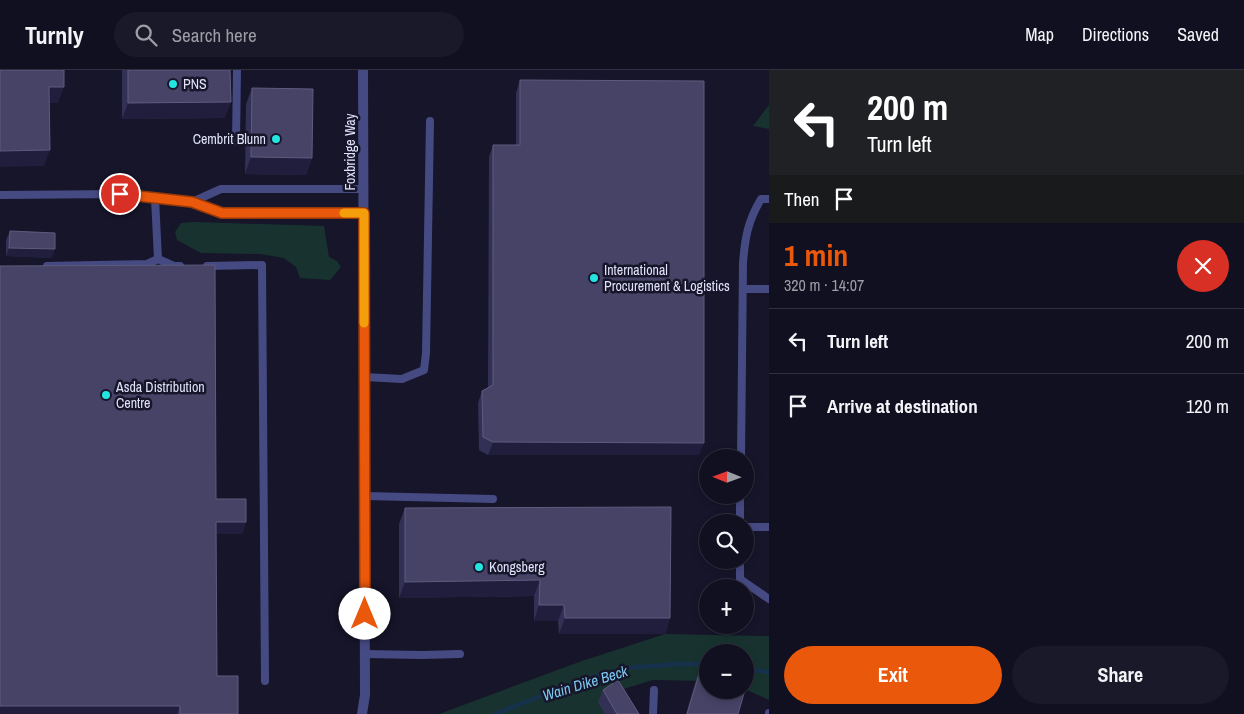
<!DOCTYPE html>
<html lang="en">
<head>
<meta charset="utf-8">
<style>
	:root { --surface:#101020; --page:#191929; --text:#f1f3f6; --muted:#9c9da5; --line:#30303e; --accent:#ea580c }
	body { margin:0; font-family:"Archivo Narrow",sans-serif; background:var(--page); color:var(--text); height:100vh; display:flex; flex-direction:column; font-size:19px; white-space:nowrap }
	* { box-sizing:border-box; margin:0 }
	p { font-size:16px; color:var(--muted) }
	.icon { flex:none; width:28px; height:28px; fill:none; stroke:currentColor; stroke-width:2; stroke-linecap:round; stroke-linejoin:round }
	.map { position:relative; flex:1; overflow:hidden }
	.details { display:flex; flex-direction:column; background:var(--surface); width:475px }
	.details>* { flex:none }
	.guide { background:#202124; color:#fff; overflow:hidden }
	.needle { width:32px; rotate:271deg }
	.buttons { position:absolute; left:699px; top:379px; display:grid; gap:10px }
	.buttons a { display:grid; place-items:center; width:55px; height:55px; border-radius:50%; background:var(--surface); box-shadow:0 2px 8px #0003,0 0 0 1px var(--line); font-size:25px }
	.pin { position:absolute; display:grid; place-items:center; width:42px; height:42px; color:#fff; margin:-21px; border:2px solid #fff; border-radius:50%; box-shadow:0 1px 5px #0007 }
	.me { position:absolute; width:55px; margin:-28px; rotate:0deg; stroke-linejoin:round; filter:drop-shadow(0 0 4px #0008) }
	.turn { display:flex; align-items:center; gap:18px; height:105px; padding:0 15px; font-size:22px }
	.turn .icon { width:65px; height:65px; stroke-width:2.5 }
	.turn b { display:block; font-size:35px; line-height:42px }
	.then { display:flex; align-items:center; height:48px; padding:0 15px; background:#0003; gap:10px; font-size:19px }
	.round { display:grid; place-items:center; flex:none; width:52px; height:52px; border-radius:26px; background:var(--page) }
	.overview { display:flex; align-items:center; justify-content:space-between; height:85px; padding:0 15px }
	h1 { font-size:30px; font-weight:800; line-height:38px; color:var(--accent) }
	.action { display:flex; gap:10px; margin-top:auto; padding:10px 15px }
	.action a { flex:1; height:58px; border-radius:30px; background:var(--accent); color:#fff; font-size:20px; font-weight:800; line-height:58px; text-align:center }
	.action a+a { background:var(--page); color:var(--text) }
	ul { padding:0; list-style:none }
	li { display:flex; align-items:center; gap:15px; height:65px; padding:0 15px; border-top:1px solid var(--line) }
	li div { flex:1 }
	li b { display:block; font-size:19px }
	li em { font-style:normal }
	header { display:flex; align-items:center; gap:30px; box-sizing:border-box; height:70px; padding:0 25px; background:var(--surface); border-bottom:1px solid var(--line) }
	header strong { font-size:24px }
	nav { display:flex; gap:28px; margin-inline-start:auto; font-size:18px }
	.search { width:350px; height:45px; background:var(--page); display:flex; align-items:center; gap:12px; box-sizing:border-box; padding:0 18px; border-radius:28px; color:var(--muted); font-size:19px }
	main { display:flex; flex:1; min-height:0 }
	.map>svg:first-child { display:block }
	.green { fill:#18332f }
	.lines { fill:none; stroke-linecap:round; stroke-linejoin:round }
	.stream { stroke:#16314c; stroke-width:4.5 }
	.service { stroke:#464a83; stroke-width:8 }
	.minor { stroke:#464a83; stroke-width:10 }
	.wall { fill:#333055 }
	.shaded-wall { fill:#201d3d }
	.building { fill:#464367; stroke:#5e5c7e }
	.route-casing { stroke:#983908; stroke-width:12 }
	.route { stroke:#ea580c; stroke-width:9 }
	.slow { stroke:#f59e0b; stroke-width:9 }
	.poi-dot { fill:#24e4e1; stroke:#16152a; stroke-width:2 }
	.labels { text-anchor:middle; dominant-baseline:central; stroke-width:5; stroke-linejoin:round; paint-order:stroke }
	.poi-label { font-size:14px; fill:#e1e1fb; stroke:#16152a; text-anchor:start }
	.street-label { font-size:14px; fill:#e1e1fb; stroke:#16152a }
	.water-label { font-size:15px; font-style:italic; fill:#7cc7ef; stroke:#16152a }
</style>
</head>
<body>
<header>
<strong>Turnly</strong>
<div class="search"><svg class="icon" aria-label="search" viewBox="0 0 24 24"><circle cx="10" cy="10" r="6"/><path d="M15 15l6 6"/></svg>Search here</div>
<nav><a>Map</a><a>Directions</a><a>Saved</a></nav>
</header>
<main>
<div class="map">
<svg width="769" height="644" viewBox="0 0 769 644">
	<rect width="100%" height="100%" fill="#16152a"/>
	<!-- green -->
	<g class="green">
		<path d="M769,35V59L753,56Z"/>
		<path d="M194,152L324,156L329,187L337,191L341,197L330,210L300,208L296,197L284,188L260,184L201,183L177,170L175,162L181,153Z"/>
		<path d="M665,564L769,566V630L745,619V582H708L707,611L653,610L614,622L605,644H439L579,592Z"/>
	</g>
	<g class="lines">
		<!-- stream -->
		<g class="stream">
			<path d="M745,599L769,602"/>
			<path d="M495,644L579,611L626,598L679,594H708"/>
		</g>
		<!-- service -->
		<g class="service">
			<path d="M211,71L236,72L237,0"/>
			<path d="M364,119H221L192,132L222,143H364"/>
			<path d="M0,125L120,124L192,132"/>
			<path d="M158,189L174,196H180"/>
			<path d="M47,196L147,194L158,189L155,128"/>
			<path d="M207,196L262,195L265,611"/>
			<path d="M743,219H769"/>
			<path d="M364,307L402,309L424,300L426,283L430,51"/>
			<path d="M741,388L743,193C745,167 748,151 761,129H769"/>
			<path d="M365,426L493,429"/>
			<path d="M740,452V425"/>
			<path d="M745,457H769"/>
			<path d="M740,490V509L769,529"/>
			<path d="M365,584L422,585L460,584"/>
			<path d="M653,644L654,620"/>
			<path d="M769,644V643"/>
		</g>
		<!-- minor -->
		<path class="minor" d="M362,644L365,625L363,0"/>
	</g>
	<!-- wall -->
	<g class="wall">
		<path d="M122,0H230L225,48L122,49Z"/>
		<path d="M520,10L699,385H488L479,380L478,333L482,321L488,318L489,87L493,75H516V23Z"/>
		<path d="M252,18L312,88L306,105L245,104L246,34Z"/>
		<path d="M10,161L52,188L6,186V170Z"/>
		<path d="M216,429L246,452L242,464H216L217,606L238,644H0Z"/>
		<path d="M405,438L670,548L665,564H559L558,551H534V526L399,528V454Z"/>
		<path d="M702,594L738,644H686L696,610Z"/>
		<path d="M603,620L639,644H605L598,632Z"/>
	</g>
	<!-- shaded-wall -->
	<g class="shaded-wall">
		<path d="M49,17H64L58,33H44Z"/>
		<path d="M231,32L225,48L122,49L128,33Z"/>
		<path d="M50,80L44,96L0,97V81Z"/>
		<path d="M251,87L312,88L306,105L245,104Z"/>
		<path d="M9,178L55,179L52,188L6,186Z"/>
		<path d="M493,372L704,373L699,385H488Z"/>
		<path d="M216,452H246L242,464H212Z"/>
		<path d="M540,510L534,526L399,528L405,512Z"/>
		<path d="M539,535H564L558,551H534Z"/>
		<path d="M565,548H670L665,564H559Z"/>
		<path d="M0,636H180L177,644H0Z"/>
	</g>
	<!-- building -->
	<g class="building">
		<path d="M0,0H64V17H49L50,80L0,81Z"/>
		<path d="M128,0H230L231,32L128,33Z"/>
		<path d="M520,10L704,11V373L493,372L483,367L482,321L493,315V75H520Z"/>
		<path d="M252,18L313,19L312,88L251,87Z"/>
		<path d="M10,161L55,163V179L9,178Z"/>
		<path d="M215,195L216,429H246V452H216L217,606H238V644H180V636H0V196Z"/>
		<path d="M671,437L670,548H565L564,535H539L540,510L405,512V438Z"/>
		<path d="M702,594L708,595V620H745V601L750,603L738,644H687Z"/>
		<path d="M618,610L639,644H617L603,620Z"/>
	</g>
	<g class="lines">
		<!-- route casing -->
		<g class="route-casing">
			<path id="route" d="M120,124L192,132L222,143H364L365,544"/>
		</g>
		<!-- route -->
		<use href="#route" class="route"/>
		<!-- slow -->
		<path class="slow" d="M344,143H364V253"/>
	</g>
	<!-- markers -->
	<g class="poi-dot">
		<circle cx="173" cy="14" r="5"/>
		<circle cx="276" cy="69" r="5"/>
		<circle cx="594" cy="208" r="5"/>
		<circle cx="106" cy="325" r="5"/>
		<circle cx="479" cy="497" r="5"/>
	</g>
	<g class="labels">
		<!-- poi labels -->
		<g class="poi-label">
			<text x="183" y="14">PNS</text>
			<text x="266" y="69" text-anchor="end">Cembrit Blunn</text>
			<text x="604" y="200">International<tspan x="604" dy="16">Procurement &amp; Logistics</tspan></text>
			<text x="116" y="317">Asda Distribution<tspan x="116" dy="16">Centre</tspan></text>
			<text x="489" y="497">Kongsberg</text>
		</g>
		<!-- street labels -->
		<g class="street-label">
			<text transform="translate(350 82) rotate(-90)">Foxbridge Way</text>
		</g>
		<!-- water labels -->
		<g class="water-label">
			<text transform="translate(585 613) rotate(-17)">Wain Dike Beck</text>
		</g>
	</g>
</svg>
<div class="buttons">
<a><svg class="needle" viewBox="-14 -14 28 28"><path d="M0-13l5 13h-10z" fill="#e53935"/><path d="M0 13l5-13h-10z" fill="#9c9da5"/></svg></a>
<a><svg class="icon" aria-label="search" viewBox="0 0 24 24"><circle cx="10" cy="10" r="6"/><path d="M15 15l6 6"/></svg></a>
<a>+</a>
<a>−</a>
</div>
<div class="pin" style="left:120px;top:124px;background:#d93025"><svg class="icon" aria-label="arrive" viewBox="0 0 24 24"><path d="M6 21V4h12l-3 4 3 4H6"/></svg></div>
<svg class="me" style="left:365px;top:544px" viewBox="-20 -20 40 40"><circle r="19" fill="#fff"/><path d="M0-13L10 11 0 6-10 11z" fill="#ea580c"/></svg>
</div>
<section class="details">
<div class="guide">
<div class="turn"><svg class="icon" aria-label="left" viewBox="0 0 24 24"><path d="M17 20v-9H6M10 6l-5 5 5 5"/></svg><div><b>200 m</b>Turn left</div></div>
<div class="then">Then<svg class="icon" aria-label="arrive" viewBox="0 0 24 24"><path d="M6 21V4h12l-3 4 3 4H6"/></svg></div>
</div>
<div class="overview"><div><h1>1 min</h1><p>320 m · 14:07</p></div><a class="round" style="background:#d93025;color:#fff"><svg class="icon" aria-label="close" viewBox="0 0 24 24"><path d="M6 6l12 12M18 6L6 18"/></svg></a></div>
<ul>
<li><svg class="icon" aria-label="left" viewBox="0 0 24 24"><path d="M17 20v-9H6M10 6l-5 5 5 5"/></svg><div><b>Turn left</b></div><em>200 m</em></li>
<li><svg class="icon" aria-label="arrive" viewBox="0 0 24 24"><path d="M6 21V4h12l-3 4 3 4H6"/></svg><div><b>Arrive at destination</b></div><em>120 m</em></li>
</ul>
<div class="action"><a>Exit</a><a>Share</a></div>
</section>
</main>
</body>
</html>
